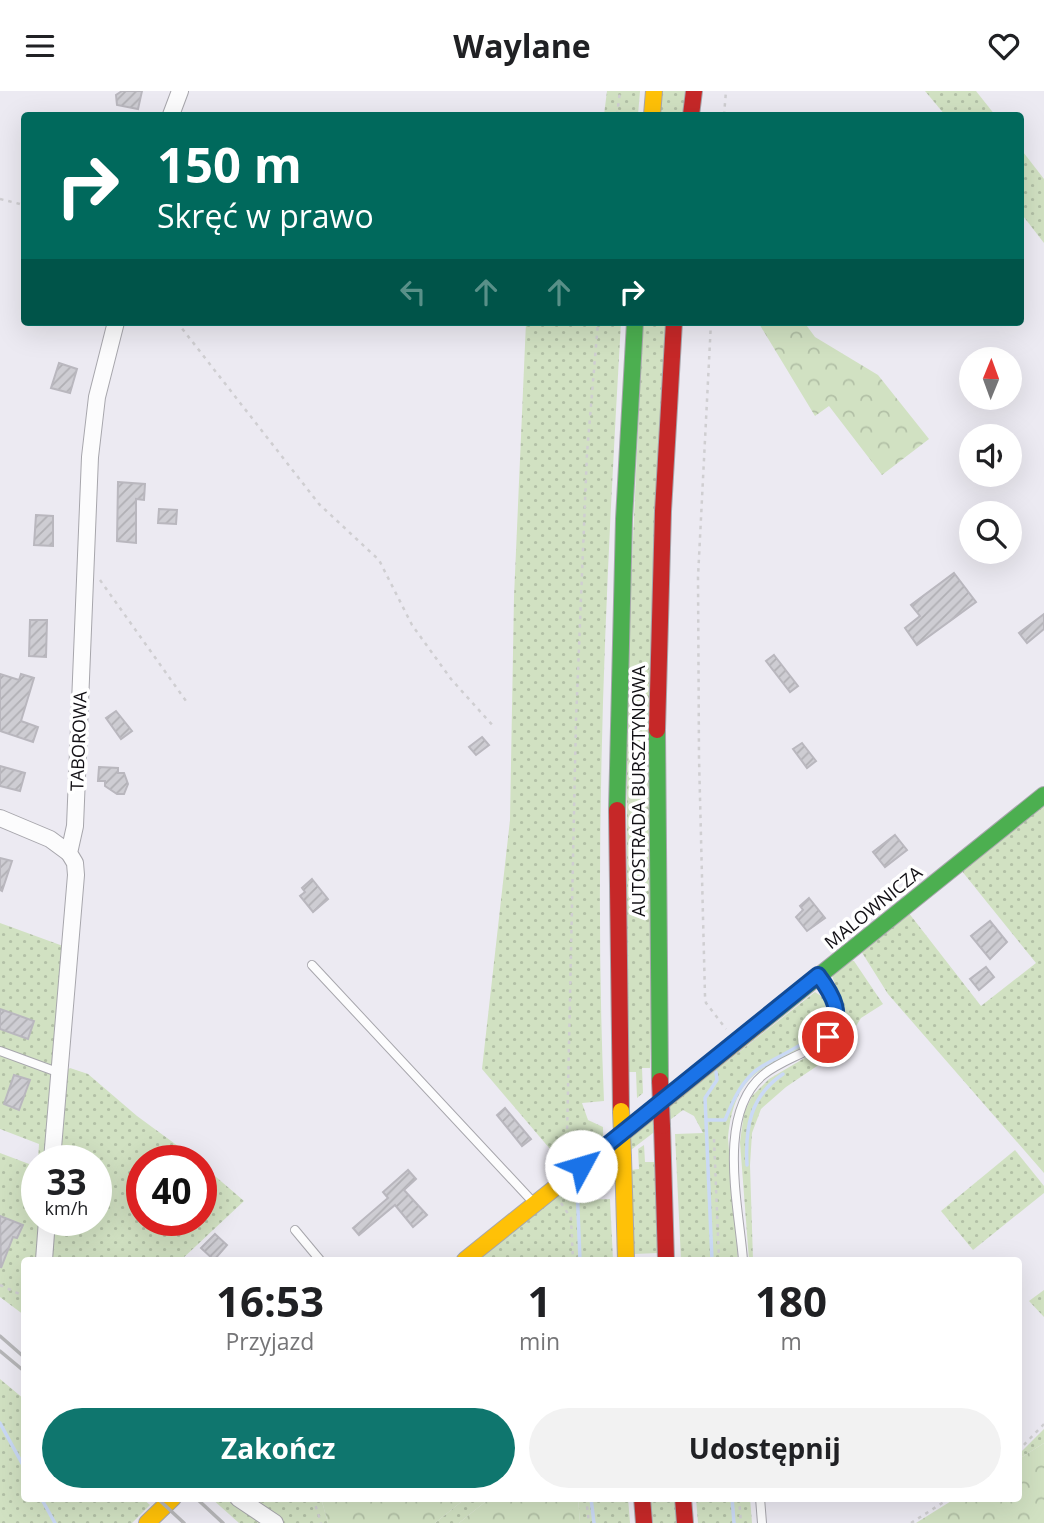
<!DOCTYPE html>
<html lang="pl">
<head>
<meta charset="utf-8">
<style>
	:root { --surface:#fff; --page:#f2f2f2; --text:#202124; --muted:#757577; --accent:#0f766e }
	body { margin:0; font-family:"Open Sans",sans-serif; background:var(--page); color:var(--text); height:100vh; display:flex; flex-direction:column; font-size:26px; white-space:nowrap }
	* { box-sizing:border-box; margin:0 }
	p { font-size:23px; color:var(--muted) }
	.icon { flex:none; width:38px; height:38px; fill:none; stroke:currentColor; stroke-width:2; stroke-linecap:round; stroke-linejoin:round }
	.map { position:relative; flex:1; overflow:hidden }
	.side { position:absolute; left:21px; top:1166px; width:1001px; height:245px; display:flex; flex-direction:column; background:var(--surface); border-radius:7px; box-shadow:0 7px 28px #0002 }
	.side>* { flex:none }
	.banner { position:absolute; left:21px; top:21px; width:1003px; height:214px; border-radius:7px; box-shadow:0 7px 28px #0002; background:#00695c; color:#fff; overflow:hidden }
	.needle { width:46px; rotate:1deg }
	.tools { position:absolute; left:959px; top:256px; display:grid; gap:14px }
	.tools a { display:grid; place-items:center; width:63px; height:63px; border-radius:50%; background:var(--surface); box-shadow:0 7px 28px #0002; font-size:35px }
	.speed { position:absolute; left:21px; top:1054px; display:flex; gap:14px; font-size:35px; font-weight:700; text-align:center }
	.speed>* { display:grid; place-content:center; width:91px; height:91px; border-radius:50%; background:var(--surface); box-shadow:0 7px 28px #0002; line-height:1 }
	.speed small { font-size:18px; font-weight:400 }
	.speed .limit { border:10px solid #d22; background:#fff; color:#111 }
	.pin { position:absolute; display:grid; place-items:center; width:60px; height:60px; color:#fff; margin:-30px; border:4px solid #fff; border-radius:50%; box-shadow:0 2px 7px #0007 }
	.me { position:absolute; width:77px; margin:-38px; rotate:51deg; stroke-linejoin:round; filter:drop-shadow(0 0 5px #0008) }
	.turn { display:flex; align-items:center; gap:24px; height:147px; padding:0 21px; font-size:32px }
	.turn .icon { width:91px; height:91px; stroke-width:2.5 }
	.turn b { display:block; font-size:49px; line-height:60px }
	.lanes { display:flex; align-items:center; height:66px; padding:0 21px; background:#0003; justify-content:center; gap:35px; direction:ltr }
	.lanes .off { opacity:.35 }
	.eta { display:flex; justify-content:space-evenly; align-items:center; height:119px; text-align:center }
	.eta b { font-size:42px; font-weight:700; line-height:49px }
	.action { display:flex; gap:14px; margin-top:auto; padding:14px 21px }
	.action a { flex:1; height:80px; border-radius:42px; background:var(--accent); color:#fff; font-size:28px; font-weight:700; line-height:80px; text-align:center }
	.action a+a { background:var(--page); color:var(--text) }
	header { display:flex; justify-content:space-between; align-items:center; height:91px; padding:0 21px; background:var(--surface); font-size:32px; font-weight:700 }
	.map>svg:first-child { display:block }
	.grass { fill:url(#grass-dots) }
	.forest { fill:url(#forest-crowns) }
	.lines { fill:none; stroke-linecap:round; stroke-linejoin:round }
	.stream { stroke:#cad9f5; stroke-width:3.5 }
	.building { fill:url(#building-hatch); stroke:#b9b7be; stroke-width:2 }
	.lane-casing { stroke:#a7a6ac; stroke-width:10 }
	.street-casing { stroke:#a7a6ac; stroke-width:18 }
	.fast-casing { stroke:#a7a6ac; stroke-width:18 }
	.slow-casing { stroke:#a7a6ac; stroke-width:18 }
	.jam-casing { stroke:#a7a6ac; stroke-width:18 }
	.path { stroke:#cfced1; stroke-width:2.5; stroke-dasharray:3.5 5; stroke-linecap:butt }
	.lane { stroke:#fcfcfd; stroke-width:8 }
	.street { stroke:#fcfcfd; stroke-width:16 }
	.fast { stroke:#4caf50; stroke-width:16 }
	.slow { stroke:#ffc107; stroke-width:16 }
	.jam { stroke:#c62828; stroke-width:16 }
	.rail { stroke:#b6b6b8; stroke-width:3.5 }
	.slow-bridge-casing { stroke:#a7a6ac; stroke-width:18; stroke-linecap:butt }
	.jam-bridge-casing { stroke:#a7a6ac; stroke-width:18; stroke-linecap:butt }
	.slow-bridge { stroke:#ffc107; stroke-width:16 }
	.jam-bridge { stroke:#c62828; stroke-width:16 }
	.route-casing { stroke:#114b97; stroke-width:18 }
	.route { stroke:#1a73e8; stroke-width:12 }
	.labels { text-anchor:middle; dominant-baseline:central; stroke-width:7; stroke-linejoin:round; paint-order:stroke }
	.street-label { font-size:18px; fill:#121015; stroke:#fff }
</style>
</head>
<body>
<header><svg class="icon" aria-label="menu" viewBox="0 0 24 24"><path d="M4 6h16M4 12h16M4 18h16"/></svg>Waylane<svg class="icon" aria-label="heart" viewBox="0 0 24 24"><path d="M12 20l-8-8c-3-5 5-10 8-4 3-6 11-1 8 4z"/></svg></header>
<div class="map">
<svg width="1044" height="1432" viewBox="0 0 1044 1432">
	<defs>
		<pattern id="grass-dots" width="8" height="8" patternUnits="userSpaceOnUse" patternTransform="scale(1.75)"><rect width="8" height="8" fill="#d1e1c2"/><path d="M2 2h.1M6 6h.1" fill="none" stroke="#b2c0a6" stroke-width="1.8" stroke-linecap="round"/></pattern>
		<pattern id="forest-crowns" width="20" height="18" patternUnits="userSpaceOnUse" patternTransform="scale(1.75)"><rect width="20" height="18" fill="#d1e1c2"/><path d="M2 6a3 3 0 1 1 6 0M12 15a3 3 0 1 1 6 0" fill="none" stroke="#b2c0a6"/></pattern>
		<pattern id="building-hatch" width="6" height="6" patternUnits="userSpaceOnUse" patternTransform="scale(1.75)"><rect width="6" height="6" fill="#cecdd3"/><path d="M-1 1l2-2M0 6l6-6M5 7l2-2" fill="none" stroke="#b0afb4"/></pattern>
	</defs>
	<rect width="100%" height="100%" fill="#eceaf2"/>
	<!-- grass -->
	<g class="grass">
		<path d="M607,0H640L638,24H604Z"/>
		<path d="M662,0H685L683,24H660Z"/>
		<path d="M925,0H976L995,24H945Z"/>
		<path d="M1020,57L1044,88V152L1020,121Z"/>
		<path d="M526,231H621C606,491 593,750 604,1010L582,1012L588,1029L603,1036V1048L567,1078L482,978L510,729L514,506Z"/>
		<path d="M643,231H666L650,977H642L643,1002L637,1007L636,981H627V579Z"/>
		<path d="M1044,713V1082L888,903L861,860L908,821L981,915L1036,872L961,779Z"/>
		<path d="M0,832L63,855L47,1069H38L39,1053L0,1038Z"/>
		<path d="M848,868L854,870L883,913L861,927L842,958L786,996L761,1018L752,1042L750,1074L753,1169H749L740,1051L744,1022L752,1005L769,988L835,949L844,921L832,884Z"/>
		<path d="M815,901L827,909C842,951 775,964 751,987C735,1003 730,1025 728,1047L738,1169H681L675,1043L703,1042L694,1025L683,1019L593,1088L582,1101L581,1109L610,1108L613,1169H475Z"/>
		<path d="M70,977L88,983L137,1025L197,1069H142V1129H201V1073L244,1110L181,1169H50L53,1129H96V1069H57L65,981Z"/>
		<path d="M644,1054L645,1071H655L658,1162L634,1163L631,1079L639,1078L638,1058Z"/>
		<path d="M1015,1059L1044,1095V1102L973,1159L941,1120Z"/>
		<path d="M0,1062L37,1076V1129H42L38,1169H24V1224L0,1206Z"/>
		<path d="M1044,1199V1226L1029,1210Z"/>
		<path d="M0,1288L24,1308V1407H142L150,1414L132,1432H0Z"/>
		<path d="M1044,1338V1352L1019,1368V1363Z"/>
		<path d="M211,1407H231L265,1432H239Z"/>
		<path d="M244,1407H321L328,1432H281Z"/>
		<path d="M466,1407H490L459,1432H435Z"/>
		<path d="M578,1407H628L630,1432H580Z"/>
		<path d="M650,1407H675L677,1432H653Z"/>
		<path d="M696,1407H750L752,1432H698Z"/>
	</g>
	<!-- forest -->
	<g class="forest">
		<path d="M758,231H804L815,246L878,284L929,348L882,384L829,315L815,325Z"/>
		<path d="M1044,1352V1432H916L956,1407H1018L1019,1368Z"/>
		<path d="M321,1407H466L435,1432H328Z"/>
		<path d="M490,1407H578L580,1432H459Z"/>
	</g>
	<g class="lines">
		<!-- stream -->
		<g class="stream">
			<path d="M707,1029H725C732,1012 739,995 753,982C775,962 830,951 827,916"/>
			<path d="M747,1074C745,1037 750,1005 783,983"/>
			<path d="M577,1095L580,1169"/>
			<path d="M712,1169L705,1007L717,989L716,981"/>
			<path d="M0,1332L24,1376"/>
			<path d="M41,1407L55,1432"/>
			<path d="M591,1407L594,1432"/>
			<path d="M732,1407L734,1432"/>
		</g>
	</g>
	<!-- building -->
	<g class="building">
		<path d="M122,0H142L138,18L117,14L116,4Z"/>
		<path d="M59,272L77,278L70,302L51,297Z"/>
		<path d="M118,391L145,393L144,409L136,408V452L117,450Z"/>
		<path d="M159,418L177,419L176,433L158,432Z"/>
		<path d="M36,424L53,425V455L34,454Z"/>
		<path d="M954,482L976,511L917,554L905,537L920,525L911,514Z"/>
		<path d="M1044,523V538L1027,552L1019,542Z"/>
		<path d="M30,529H47L46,566L29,565Z"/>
		<path d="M774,564L798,595L790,601L766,570Z"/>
		<path d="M0,583L19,589L21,583L34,587L21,630L38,636L33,651L0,640Z"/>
		<path d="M116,620L132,640L121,648L106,627Z"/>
		<path d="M482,646L489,654L476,664L469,656Z"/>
		<path d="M802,652L816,670L807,677L793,658Z"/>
		<path d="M0,675L25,682L20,700L0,695Z"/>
		<path d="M99,676L118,677V682H124L128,693L124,703H117L105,695V690H98Z"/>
		<path d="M895,744L907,759L885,776L873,761Z"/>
		<path d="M0,767L12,770L2,800L0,799Z"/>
		<path d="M312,788L328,808L313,821L300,805L305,801L302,797Z"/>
		<path d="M809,807L825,827L807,840L796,826L803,819L800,815Z"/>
		<path d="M990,830L1007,851L990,868L971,845Z"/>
		<path d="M986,876L994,886L979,899L970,888Z"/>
		<path d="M0,918L34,930L28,948L0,938Z"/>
		<path d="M14,984L30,989L19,1019L4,1013Z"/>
		<path d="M505,1017L531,1048L522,1055L497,1024Z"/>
		<path d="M408,1079L416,1088L404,1099L427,1124L413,1136L395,1114L359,1144L353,1137L388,1107L383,1101Z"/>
		<path d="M0,1125L23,1134L17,1147L13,1146L1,1177Z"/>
		<path d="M215,1143L227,1154L214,1169L201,1157Z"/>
	</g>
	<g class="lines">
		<!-- lane casing -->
		<g class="lane-casing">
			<g id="lane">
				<path d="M312,874L533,1111"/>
				<path d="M0,960L60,982"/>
				<path d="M295,1139L320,1169"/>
				<path d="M743,1169C739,1116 716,1023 763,984C783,967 813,962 831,942L837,919L820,887"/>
				<path d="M760,1407L762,1432"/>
			</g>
		</g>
		<!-- street casing -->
		<g class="street-casing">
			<g id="street">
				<path d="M171,24L180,0"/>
				<path d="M0,727L50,748L69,762"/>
				<path d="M52,1069L76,784L75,772L69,762L75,735L90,366L97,306L116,231"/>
				<path d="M44,1169L47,1129"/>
				<path d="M238,1407L275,1432"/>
			</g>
		</g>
		<!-- fast casing -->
		<g class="fast-casing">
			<g id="fast">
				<path d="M657,639L660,990"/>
				<path d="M617,719L624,428L635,231"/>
				<path d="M759,933L1044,704"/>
			</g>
		</g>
		<!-- slow casing -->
		<g class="slow-casing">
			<g id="slow">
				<path d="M652,24L654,0"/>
				<path d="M623,1066L626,1169"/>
				<path d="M465,1169L759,933"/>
				<path d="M147,1432L173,1407"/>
			</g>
		</g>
		<!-- jam casing -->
		<g class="jam-casing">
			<g id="jam">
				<path d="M691,24L694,0"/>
				<path d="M657,639L663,420L674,231"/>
				<path d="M617,719L621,1020"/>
				<path d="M662,1035L666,1169"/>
				<path d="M642,1407L644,1432"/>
				<path d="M683,1407L685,1432"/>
			</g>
		</g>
		<!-- path -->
		<g class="path">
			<path d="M617,24L620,0"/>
			<path d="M724,24L726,0"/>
			<path d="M0,108L24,114"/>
			<path d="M177,231L319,413L379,469L412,534L451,588L495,637"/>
			<path d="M711,231L698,486L699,667L705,905L706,912L726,938"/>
			<path d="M100,489L186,610"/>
			<path d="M714,1048L719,1169"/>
			<path d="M571,1063L567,1045L576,629L587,362L598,231"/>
			<path d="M561,1112L571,1127L573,1169"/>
			<path d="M0,1194L24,1205"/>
			<path d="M1018,1360L1044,1333"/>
			<path d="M313,1407L321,1432"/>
			<path d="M586,1407L589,1432"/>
			<path d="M739,1407L741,1432"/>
			<path d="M911,1432L950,1407"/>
		</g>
		<!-- lane -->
		<use href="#lane" class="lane"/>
		<!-- street -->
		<use href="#street" class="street"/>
		<!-- fast -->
		<use href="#fast" class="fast"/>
		<!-- slow -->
		<use href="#slow" class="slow"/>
		<!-- jam -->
		<use href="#jam" class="jam"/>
		<!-- rail -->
		<g class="rail">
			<path d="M0,1245L24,1266"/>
			<path d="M0,1260L24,1280"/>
			<path d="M157,1407L184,1432"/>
			<path d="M196,1407L223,1432"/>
		</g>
		<!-- slow-bridge casing -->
		<g class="slow-bridge-casing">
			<path id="slow-bridge" d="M621,1020L623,1066"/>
		</g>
		<!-- jam-bridge casing -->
		<g class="jam-bridge-casing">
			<path id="jam-bridge" d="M660,990L662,1035"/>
		</g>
		<!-- slow-bridge -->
		<use href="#slow-bridge" class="slow-bridge"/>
		<!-- jam-bridge -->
		<use href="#jam-bridge" class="jam-bridge"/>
	</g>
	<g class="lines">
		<!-- route casing -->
		<g class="route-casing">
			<path id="route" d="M581,1075L818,884C833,904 845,924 828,946"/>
		</g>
		<!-- route -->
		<use href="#route" class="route"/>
	</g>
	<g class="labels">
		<!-- street labels -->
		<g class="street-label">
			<text transform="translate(78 650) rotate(-88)">TABOROWA</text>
			<text transform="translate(638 700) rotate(-90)">AUTOSTRADA BURSZTYNOWA</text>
			<text transform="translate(873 816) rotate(-39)">MALOWNICZA</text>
		</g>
	</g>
</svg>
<div class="tools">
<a><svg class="needle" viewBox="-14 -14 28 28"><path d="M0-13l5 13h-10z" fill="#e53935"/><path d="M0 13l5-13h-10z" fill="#757577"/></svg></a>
<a><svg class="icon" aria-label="sound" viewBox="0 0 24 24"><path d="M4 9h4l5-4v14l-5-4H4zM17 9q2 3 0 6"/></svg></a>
<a><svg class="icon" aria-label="search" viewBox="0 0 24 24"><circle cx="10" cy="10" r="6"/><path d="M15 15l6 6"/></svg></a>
</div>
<div class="speed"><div>33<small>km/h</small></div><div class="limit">40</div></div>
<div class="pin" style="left:828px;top:946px;background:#d93025"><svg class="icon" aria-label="arrive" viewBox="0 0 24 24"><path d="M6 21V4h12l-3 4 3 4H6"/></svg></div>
<svg class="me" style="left:581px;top:1075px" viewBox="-20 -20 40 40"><circle r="19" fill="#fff"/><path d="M0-13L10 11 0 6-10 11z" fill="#1a73e8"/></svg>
<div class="banner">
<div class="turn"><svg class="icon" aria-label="right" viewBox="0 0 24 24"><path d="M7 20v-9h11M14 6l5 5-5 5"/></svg><div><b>150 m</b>Skręć w prawo</div></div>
<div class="lanes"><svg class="icon off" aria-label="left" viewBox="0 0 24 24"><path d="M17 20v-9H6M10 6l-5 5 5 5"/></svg><svg class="icon off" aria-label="ahead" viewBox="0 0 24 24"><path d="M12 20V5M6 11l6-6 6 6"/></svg><svg class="icon off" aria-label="ahead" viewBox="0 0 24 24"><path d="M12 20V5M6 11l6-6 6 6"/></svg><svg class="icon" aria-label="right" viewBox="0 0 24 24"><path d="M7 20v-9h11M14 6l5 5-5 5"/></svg></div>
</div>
<section class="side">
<div class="eta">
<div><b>16:53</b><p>Przyjazd</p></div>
<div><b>1</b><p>min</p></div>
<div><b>180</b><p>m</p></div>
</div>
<div class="action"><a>Zakończ</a><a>Udostępnij</a></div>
</section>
</div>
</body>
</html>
